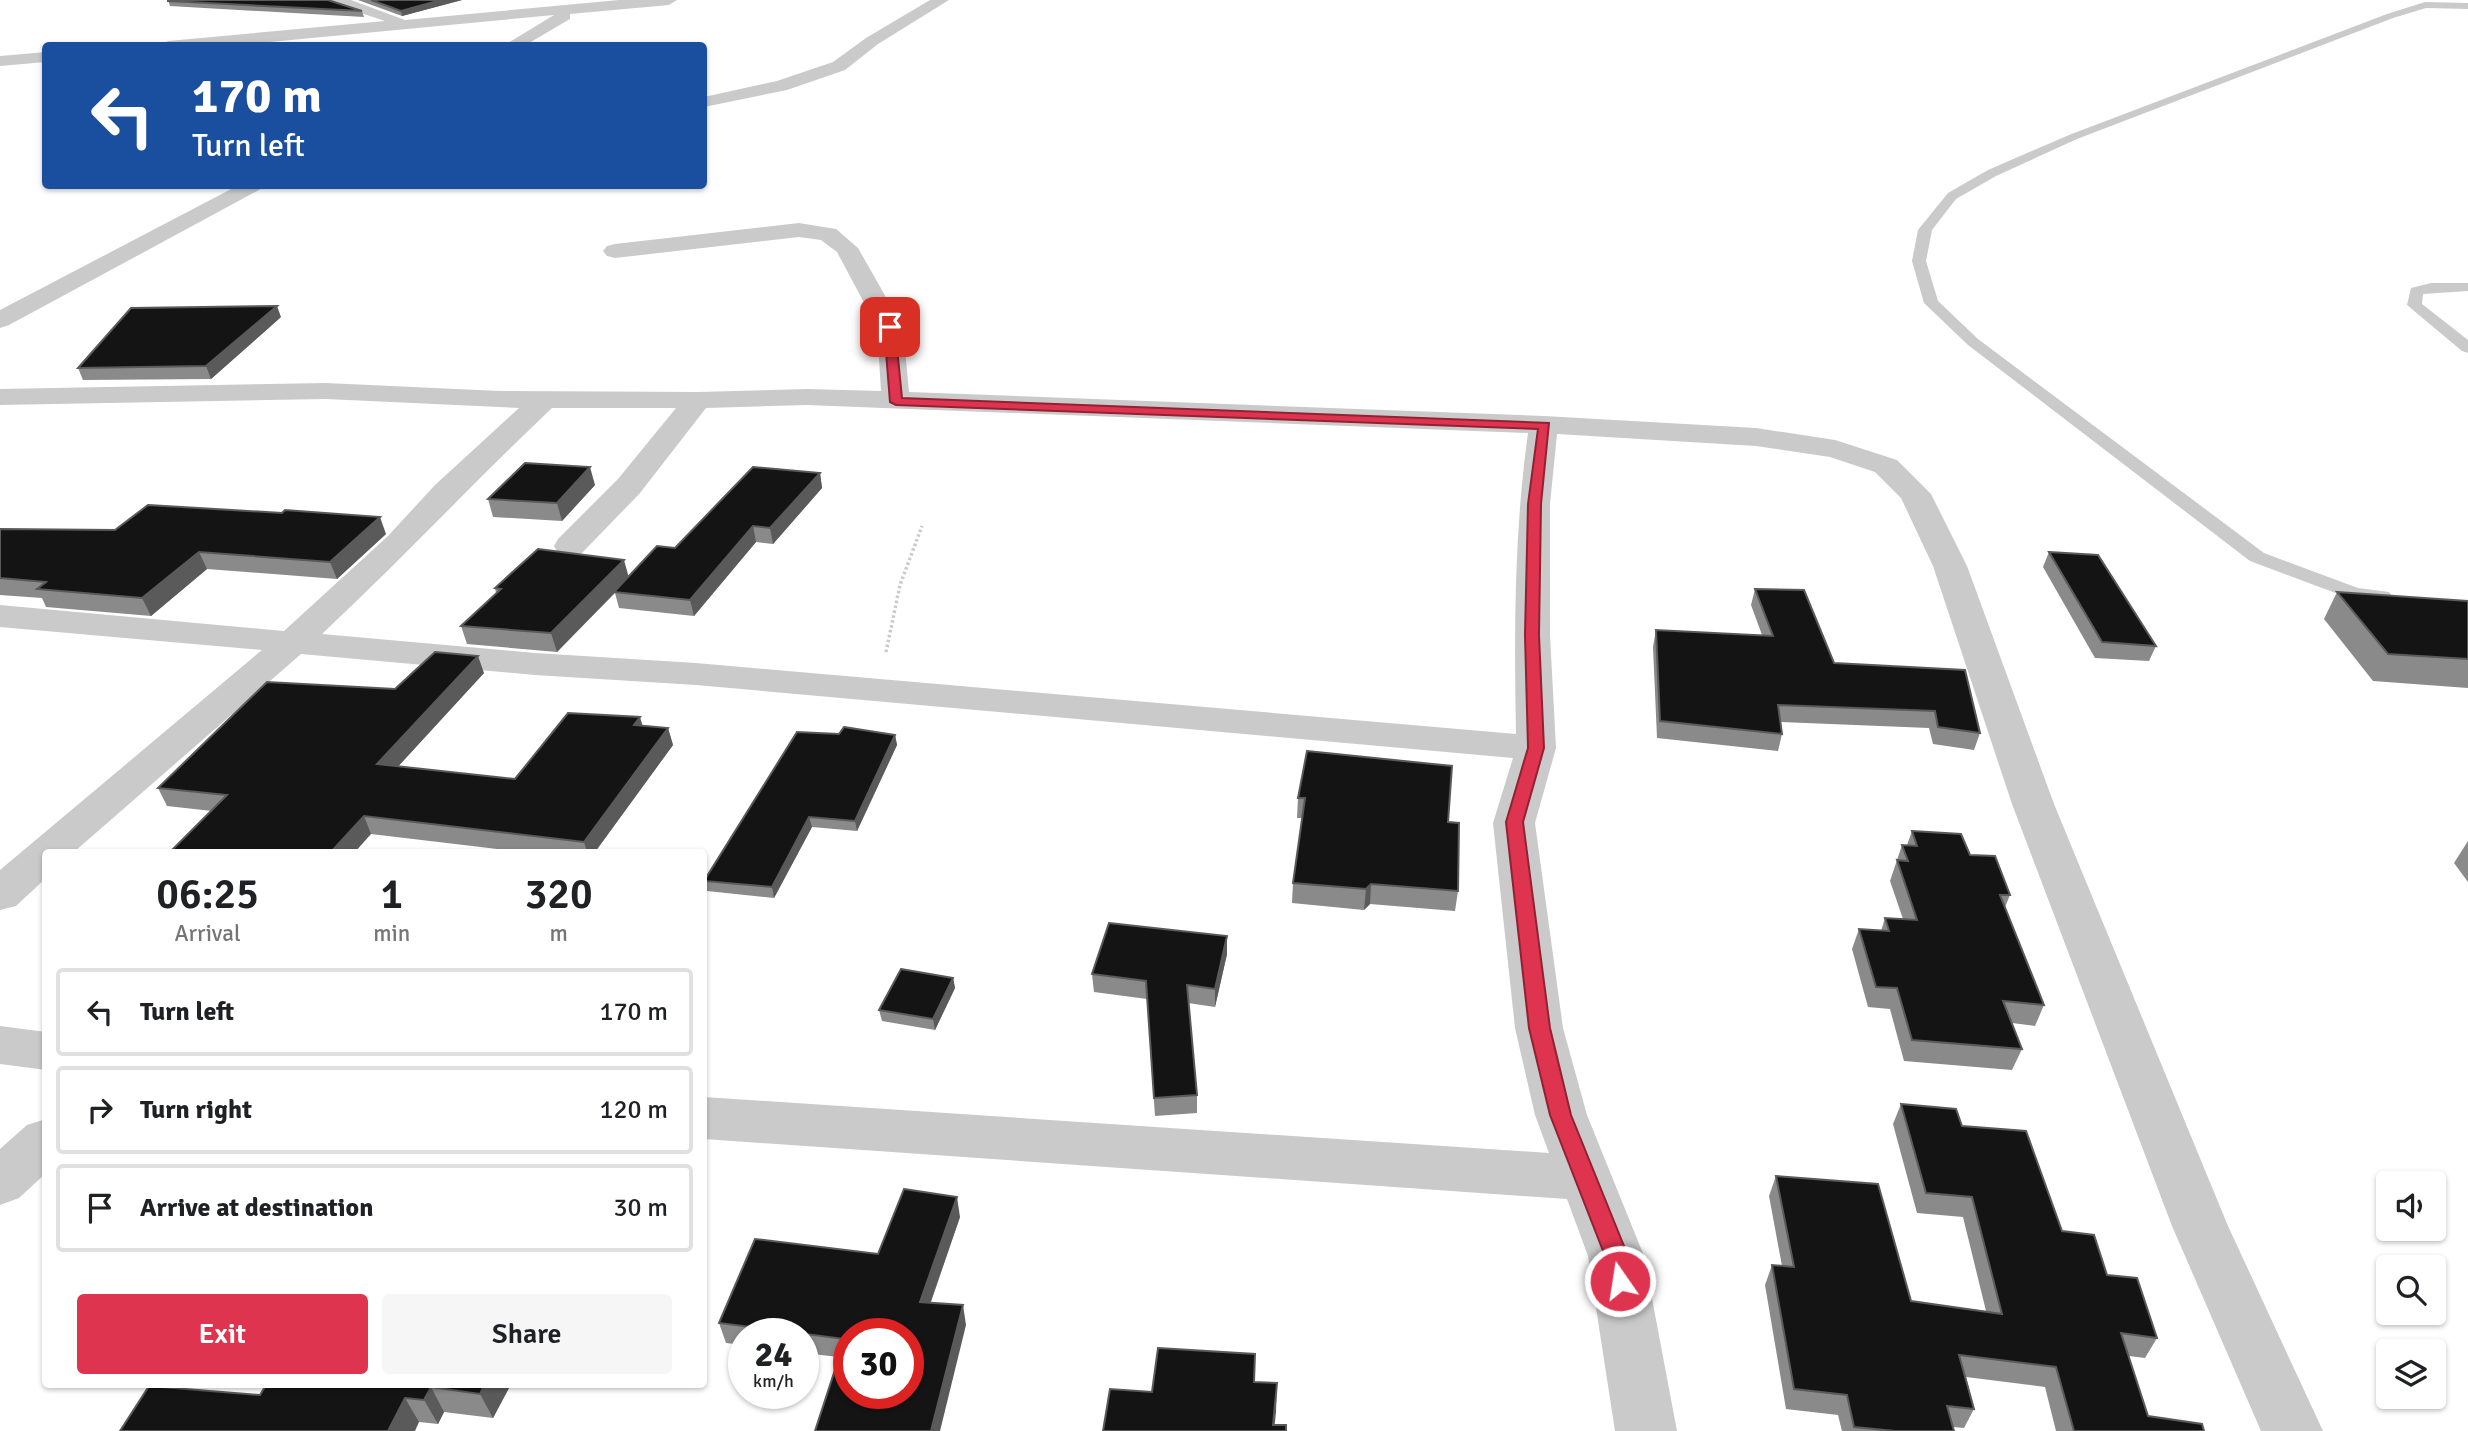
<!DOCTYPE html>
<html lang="en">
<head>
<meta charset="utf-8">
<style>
	:root { --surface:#fff; --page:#f6f6f6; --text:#202124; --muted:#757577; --line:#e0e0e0; --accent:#de344f }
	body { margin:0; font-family:Signika,sans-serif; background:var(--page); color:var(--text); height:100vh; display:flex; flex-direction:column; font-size:26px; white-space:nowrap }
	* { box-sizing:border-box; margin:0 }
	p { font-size:23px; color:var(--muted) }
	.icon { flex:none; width:38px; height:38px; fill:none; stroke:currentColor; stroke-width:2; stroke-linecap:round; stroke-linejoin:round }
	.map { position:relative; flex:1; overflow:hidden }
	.sheet { position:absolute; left:42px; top:849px; width:665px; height:539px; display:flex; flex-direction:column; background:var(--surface); border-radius:7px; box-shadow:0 2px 5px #0004 }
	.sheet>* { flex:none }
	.top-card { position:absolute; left:42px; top:42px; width:665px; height:147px; border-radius:7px; box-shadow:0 2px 5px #0004; background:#1a4fa0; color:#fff; overflow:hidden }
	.buttons { position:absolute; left:2376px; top:1171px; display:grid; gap:14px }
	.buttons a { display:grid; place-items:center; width:70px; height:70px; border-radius:7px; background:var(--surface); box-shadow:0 2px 5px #0004; font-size:35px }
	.speed { position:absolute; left:728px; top:1318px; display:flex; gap:14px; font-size:35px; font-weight:700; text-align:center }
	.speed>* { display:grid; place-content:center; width:91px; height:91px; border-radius:50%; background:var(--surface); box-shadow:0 2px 5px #0004; line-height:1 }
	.speed small { font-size:18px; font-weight:400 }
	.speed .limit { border:10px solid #d22; background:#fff; color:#111 }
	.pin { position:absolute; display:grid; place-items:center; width:60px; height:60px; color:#fff; margin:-30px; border-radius:14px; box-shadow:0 4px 10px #0006 }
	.me { position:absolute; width:77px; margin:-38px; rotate:347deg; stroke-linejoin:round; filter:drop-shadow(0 0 5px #0008) }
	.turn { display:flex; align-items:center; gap:24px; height:147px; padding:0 35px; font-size:32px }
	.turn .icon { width:91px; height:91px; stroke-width:2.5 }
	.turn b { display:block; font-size:49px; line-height:60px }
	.eta { display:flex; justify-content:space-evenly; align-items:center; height:119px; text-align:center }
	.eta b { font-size:42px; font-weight:600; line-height:49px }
	.primary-button { display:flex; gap:14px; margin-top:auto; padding:14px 35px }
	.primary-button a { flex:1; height:80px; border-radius:7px; background:var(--accent); color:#fff; font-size:28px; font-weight:600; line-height:80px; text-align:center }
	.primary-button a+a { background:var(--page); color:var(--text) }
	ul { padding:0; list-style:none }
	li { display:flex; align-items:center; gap:21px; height:88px; margin:0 14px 10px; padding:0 21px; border:4px solid var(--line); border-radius:7px }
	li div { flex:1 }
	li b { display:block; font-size:26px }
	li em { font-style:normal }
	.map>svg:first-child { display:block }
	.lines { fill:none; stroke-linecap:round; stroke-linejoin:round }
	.path { stroke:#cacaca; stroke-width:3.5; stroke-dasharray:2.5 2.5; stroke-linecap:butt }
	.service { fill:#cacaca; fill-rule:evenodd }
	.minor { fill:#cacaca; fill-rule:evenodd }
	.wall { fill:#8a8a8a }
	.shaded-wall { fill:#5a5a5a }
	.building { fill:#141414; stroke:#5a5a5a; stroke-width:2; fill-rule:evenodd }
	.route { fill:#de344f; stroke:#902233; stroke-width:2 }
</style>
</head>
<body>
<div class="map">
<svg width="2468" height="1431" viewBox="0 0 2468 1431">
	<rect width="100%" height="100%" fill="#fff"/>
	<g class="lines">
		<!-- path -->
		<path class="path" d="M886,652L900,585L922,526"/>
		<!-- service -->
		<g class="service">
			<path d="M2425,2L2468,3V9L2426,8L2393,18L2077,139L1996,176L1956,199L1932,230L1926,261L1938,301L1978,339L2264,553L2358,588L2389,592L2392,596L2389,600L2382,602L2349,598L2250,561L1968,345L1924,303L1912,261L1918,230L1948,193L1988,170L2069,135L2387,14Z"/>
			<path d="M2431,283H2468V291L2423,294L2422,304L2468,340V353L2462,351L2407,305L2411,288Z"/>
		</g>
		<!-- minor -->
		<g class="minor">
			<path d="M328,0H351L405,20L619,0H677L669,5L570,14V19L524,46H503L554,15L227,46H160L168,41L385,21L331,3Z"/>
			<path d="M930,0H949L878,44L845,70L787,90L704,107V97L777,81L833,62L866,38Z"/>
			<path d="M46,52V62L0,66V56Z"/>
			<path d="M237,186H263L259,190L9,325L0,328V310Z"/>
			<path d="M799,223L836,229L858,248L903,327L909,392L1544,416L1756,428L1835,440L1897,460L1931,494L1967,566L2054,804L2228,1226L2323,1431H2261L2172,1226L2012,804L1933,566L1901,498L1875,472L1830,457L1756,446L1557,434L1550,504V635L1556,748L1535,823L1563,1028L1587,1115L1644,1256L1677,1431H1615L1588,1256L1567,1199L704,1139V1097L1549,1153L1535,1115L1515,1028L1493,823L1513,758L696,685L535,675L301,654L74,852H46V878L16,906L0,910V870L262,650L0,627V605L284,631L388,536L435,485L519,408L326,399L0,405V389L326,383L500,391L698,392L807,389L881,391L877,327L837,252L821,240L799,237L615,258L607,256L603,251L607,246L615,244ZM807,405L1528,433C1514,534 1514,632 1516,734L696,663L535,653L322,634C401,560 474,482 552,408H676L618,479L558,539L554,546L558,553L570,556L582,553L640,493L706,408Z"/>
			<path d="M0,1026L46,1032V1070L0,1064Z"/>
			<path d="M46,1119V1173L19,1198L0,1205V1149L27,1125Z"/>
		</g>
	</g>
	<!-- wall -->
	<g class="wall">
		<path d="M168,0L362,11L364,17L170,6Z"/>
		<path d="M358,0H462L402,16Z"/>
		<path d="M281,317L211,379L83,380L78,368Z"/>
		<path d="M820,473L822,488L773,544L756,542L694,616L619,608L615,593L557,652L467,644L461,626L496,593L495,588L629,576Z"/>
		<path d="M595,485L562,521L493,517L488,499Z"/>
		<path d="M0,529L115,530L386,534L337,579L207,569L151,616L46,607L42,598L0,595Z"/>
		<path d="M2049,552L2156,646L2149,661L2095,658L2043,567Z"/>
		<path d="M1755,589L1834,663L1980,733L1974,750L1933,744L1929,728L1781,722L1782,734L1778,751L1657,738L1653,647L1656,630L1762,635L1751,605Z"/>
		<path d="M2337,592L2468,601V688L2373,681L2324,619Z"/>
		<path d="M484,673L398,766L515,779L643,725L668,728L673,745L595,852H523L371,834L212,811L167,806L158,788L395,689Z"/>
		<path d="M839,734L895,735L897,745L857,831L812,827L774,898L707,891L704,881Z"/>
		<path d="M1298,798L1448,822L1458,891L1455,911L1370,904L1364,910L1292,903L1293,883L1302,818H1297Z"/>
		<path d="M1912,831L1970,855L2010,895L2005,907L2044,1005L2035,1026L2012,1023L2022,1049L2012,1070L1904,1061L1890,1009L1868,1007L1852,949L1859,929L1881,931L1885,918L1903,919L1890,881L1902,845H1907Z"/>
		<path d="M2468,841V882L2454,863Z"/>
		<path d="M1227,954L1215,1007L1188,1003L1197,1095V1113L1155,1116L1147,999L1094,992L1092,974Z"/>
		<path d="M953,978L955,988L935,1030L882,1021L879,1010Z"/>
		<path d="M1901,1104L1962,1126L2062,1231L2107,1275L2157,1338L2145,1358L2129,1356L2148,1416L2204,1431H2056L2045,1387L1966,1377L1974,1409L1964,1428L1953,1427L1954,1431H1842L1838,1415L1786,1409L1765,1285L1772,1265L1782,1266L1769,1196L1776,1176L1911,1301L1986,1311L1963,1217L1917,1213L1893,1124Z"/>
		<path d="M960,1217L931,1302L966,1325L839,1357L803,1353V1334H744V1345L726,1343L719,1323Z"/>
		<path d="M511,1384L493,1418L444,1412L438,1424L419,1422L260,1395L299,1387Z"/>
	</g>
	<!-- shaded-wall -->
	<g class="shaded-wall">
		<path d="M441,0H462L402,16L401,11Z"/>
		<path d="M277,306L281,317L211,379L206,366Z"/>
		<path d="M590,467L595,485L562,521L557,503Z"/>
		<path d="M820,473L822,488L773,544L770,528Z"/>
		<path d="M380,517L386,534L337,579L330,562Z"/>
		<path d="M753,526L756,542L694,616L690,600Z"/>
		<path d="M199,552L207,569L151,616L142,598Z"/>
		<path d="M624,560L629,578L557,652L551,633Z"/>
		<path d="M478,656L484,673L384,782L377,764Z"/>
		<path d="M640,717L645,734L634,725Z"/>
		<path d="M668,728L673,745L595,852H587L584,842Z"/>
		<path d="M895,735L897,745L857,831L855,821Z"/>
		<path d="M364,816L371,834L355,852H331Z"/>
		<path d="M809,817L812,827L774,898L772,887Z"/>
		<path d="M1371,884L1370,904L1364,910L1366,889Z"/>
		<path d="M1227,936V954L1215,1007V989Z"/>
		<path d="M953,978L955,988L935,1030L933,1019Z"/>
		<path d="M957,1197L960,1217L924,1321L920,1302Z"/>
		<path d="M963,1305L966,1325L940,1431H931Z"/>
		<path d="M1277,1383L1276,1412L1274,1431H1273Z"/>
		<path d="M485,1384H511L493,1418L480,1394Z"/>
		<path d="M431,1387L444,1412L438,1424L424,1400Z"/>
		<path d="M405,1398L419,1422L415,1431H388Z"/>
	</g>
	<!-- building -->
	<g class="building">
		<path d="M168,0H328L362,11L168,1Z"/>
		<path d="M371,0H441L401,11Z"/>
		<path d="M277,306L206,366L78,368L131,308Z"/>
		<path d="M525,463L590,467L557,503L488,499Z"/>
		<path d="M753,467L820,473L770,528L753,526L690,600L614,592L657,546L675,548Z"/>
		<path d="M148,505L282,513L285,510L380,517L330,562L199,552L142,598L37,589L46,582L0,578V529L115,530Z"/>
		<path d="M538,549L624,560L551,633L461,626L501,589L495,588Z"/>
		<path d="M2049,552L2098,555L2156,646L2102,642Z"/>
		<path d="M1755,589L1804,590L1834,663L1965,670L1980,733L1938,727L1935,711L1778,705L1782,734L1660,721L1656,630L1773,636Z"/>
		<path d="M2337,592L2468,601V659L2388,654Z"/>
		<path d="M435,652L478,656L377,764L515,779L568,713L640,717L634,725L668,728L584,842L364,816L331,852H170L227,795L158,788L267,682L395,689Z"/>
		<path d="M844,727L895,735L855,821L809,817L772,887L704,881L797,732L839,734Z"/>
		<path d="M1307,751L1452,766L1448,822L1459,823L1458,891L1371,884L1366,889L1293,883L1305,798H1298Z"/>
		<path d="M1912,831L1961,834L1970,855L1995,856L2010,895H2000L2044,1005L2003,1001L2022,1049L1912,1040L1897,988L1876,987L1859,929L1889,931L1885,918L1917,920L1897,860L1908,861L1902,845L1917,846Z"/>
		<path d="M1109,923L1227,936L1215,989L1187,985L1197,1095L1154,1098L1146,981L1092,974Z"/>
		<path d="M901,969L953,978L933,1019L879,1010Z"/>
		<path d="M1901,1104L1956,1109L1962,1126L2026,1131L2062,1231L2094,1235L2107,1275L2137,1278L2157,1338L2121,1333L2148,1416L2202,1424L2204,1431H2074L2056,1367L1959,1355L1974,1409L1947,1406L1954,1431H1895L1854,1427L1847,1395L1794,1389L1772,1265L1794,1267L1776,1176L1878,1184L1911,1301L2002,1314L1972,1197L1926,1193Z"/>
		<path d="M904,1189L957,1197L920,1302L963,1305L931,1431H815L845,1339L719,1323L755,1239L878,1254ZM849,1334H908V1393H849Z"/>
		<path d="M1158,1348L1255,1354L1254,1382L1277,1383L1273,1425H1286V1431H1103L1110,1389L1152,1392Z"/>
		<path d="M300,1384H485L480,1394L431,1387L424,1400L405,1398L388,1431H120L149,1386L260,1395L266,1385L299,1387Z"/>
	</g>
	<!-- route -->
	<path class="route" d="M890,324L895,327L902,398L1549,423L1541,504L1539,635L1544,748L1523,822L1550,1028L1571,1115L1628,1256L1632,1281L1629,1288L1620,1291L1612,1288L1605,1256L1550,1115L1529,1028L1506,822L1528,748L1525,635L1528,504L1538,429L896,405L890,402L884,327Z"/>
</svg>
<div class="buttons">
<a><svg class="icon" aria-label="sound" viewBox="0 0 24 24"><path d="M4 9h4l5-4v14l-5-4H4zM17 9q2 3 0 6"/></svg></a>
<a><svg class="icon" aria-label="search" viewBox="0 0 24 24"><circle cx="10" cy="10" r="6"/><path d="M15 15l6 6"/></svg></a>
<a><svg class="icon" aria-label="layers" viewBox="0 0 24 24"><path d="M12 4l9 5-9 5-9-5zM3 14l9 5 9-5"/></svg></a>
</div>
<div class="speed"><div>24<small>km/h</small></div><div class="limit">30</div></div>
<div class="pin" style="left:890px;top:327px;background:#d93025"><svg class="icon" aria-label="arrive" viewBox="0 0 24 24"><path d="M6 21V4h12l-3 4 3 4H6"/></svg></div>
<svg class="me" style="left:1620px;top:1281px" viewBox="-20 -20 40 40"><circle r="17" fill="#de344f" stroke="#fff" stroke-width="3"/><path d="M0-11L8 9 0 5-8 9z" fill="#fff"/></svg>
<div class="top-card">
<div class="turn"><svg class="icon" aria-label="left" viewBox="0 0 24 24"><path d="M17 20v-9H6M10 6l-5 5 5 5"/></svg><div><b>170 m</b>Turn left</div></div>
</div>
<section class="sheet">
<div class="eta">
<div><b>06:25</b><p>Arrival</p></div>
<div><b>1</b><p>min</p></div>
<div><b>320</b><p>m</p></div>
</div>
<ul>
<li><svg class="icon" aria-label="left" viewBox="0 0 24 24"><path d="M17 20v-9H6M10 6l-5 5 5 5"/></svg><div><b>Turn left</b></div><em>170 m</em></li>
<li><svg class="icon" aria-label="right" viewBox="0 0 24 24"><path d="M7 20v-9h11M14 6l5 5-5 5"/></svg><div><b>Turn right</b></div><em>120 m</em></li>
<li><svg class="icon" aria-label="arrive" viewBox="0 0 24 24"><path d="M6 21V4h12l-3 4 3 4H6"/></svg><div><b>Arrive at destination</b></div><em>30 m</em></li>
</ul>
<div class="primary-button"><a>Exit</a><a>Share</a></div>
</section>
</div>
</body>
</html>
